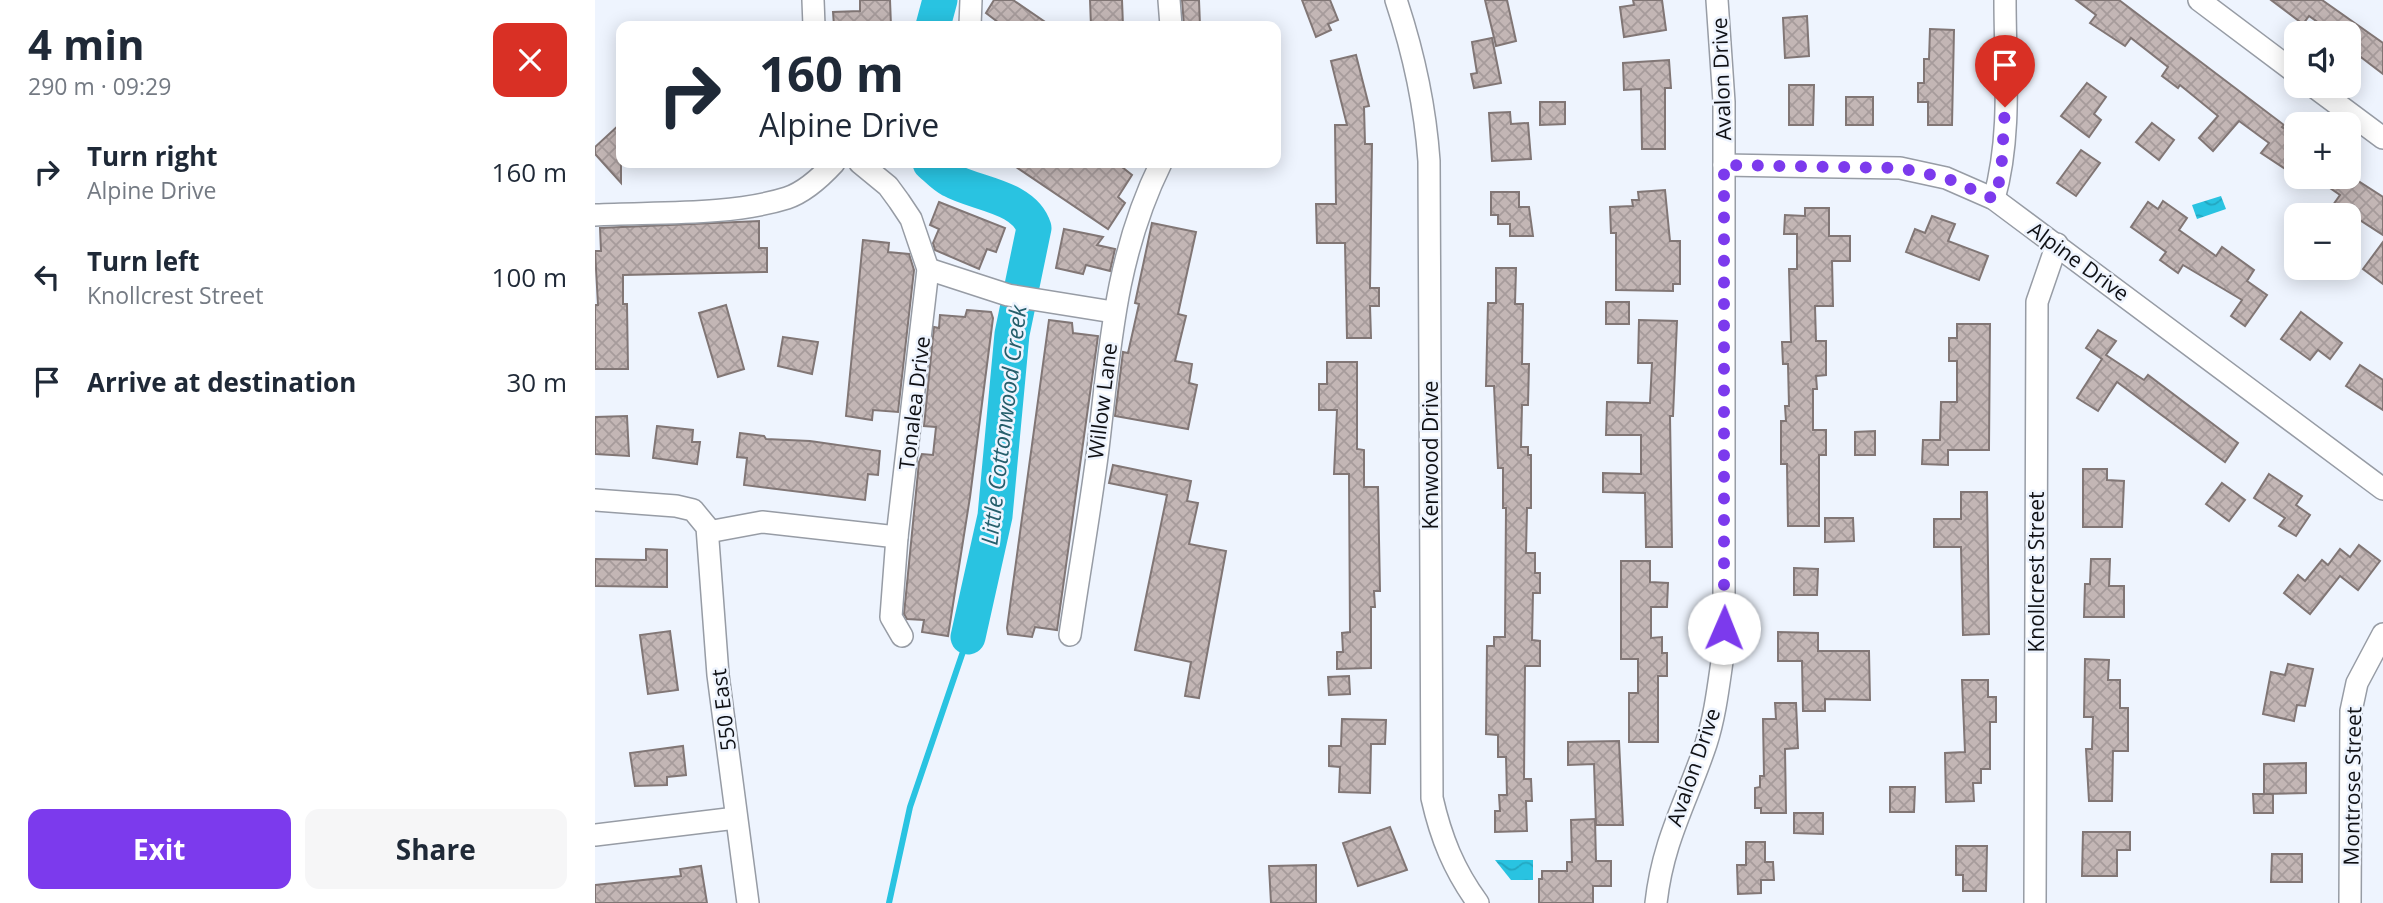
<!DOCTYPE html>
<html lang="en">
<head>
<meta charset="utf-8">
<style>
	:root { --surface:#fff; --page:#f6f6f7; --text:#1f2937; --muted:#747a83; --accent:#7c3aed }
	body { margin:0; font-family:"Open Sans",sans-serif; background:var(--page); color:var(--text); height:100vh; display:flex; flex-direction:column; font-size:26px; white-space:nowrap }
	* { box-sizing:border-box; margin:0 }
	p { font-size:23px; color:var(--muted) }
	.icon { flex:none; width:38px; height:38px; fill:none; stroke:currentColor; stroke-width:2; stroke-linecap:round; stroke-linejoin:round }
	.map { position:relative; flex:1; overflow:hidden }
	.side { display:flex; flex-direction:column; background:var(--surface); width:595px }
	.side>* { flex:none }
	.banner { position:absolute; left:21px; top:21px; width:665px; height:147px; border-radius:14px; box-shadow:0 4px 18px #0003; background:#fff; color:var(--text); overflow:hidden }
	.buttons { position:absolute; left:1689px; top:21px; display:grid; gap:14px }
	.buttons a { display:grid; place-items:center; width:77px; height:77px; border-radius:14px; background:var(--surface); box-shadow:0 4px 18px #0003; font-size:35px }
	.pin { position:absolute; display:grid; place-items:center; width:60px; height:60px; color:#fff; margin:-72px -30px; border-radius:50% 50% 50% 0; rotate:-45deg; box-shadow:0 0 7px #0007 }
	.pin .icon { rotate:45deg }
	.me { position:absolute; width:77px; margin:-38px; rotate:1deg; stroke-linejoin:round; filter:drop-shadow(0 0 5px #0008) }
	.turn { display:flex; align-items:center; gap:24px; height:147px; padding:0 28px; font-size:32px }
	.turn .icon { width:91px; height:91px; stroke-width:2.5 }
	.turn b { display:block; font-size:49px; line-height:60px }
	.round { display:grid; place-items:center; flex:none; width:74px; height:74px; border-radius:14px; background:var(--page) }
	.headline { display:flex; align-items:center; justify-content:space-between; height:119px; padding:0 28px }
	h1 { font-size:42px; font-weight:700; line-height:52px }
	.cta { display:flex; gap:14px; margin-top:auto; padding:14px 28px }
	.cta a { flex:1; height:80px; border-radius:14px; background:var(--accent); color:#fff; font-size:28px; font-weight:700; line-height:80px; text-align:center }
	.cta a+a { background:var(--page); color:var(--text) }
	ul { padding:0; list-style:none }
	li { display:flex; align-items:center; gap:21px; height:105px; padding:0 28px }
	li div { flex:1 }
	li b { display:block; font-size:26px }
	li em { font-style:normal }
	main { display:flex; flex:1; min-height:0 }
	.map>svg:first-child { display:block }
	.water { fill:url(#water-waves) }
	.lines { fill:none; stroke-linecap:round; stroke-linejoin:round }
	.stream { stroke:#29c3e1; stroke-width:6 }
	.river { stroke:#29c3e1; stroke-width:35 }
	.building { fill:url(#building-cross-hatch); stroke:#817675; stroke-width:2 }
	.street-casing { stroke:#979ca5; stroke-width:24 }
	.street { stroke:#fff; stroke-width:21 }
	.route { stroke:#7c3aed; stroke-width:12; stroke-dasharray:0 21.6 }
	.labels { text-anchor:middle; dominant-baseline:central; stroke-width:5; stroke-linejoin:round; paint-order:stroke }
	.street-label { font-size:21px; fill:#0f1014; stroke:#eef4fe }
	.water-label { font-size:23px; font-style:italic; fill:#255e6b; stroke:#eef4fe }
</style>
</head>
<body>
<main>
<section class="side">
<div class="headline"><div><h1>4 min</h1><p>290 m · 09:29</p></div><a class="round" style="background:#d93025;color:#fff"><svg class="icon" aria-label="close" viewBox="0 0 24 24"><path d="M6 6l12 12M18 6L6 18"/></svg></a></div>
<ul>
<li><svg class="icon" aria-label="right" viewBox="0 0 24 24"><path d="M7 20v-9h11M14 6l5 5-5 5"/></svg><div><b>Turn right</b><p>Alpine Drive</p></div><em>160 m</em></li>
<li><svg class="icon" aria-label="left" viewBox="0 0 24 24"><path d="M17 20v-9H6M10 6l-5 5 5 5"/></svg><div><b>Turn left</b><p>Knollcrest Street</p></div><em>100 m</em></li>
<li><svg class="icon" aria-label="arrive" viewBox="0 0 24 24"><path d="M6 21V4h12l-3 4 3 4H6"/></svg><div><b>Arrive at destination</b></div><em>30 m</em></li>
</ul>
<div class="cta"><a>Exit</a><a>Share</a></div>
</section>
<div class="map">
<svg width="1788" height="903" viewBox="0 0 1788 903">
	<defs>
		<pattern id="water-waves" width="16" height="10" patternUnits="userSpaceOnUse" patternTransform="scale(1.75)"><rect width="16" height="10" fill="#29c3e1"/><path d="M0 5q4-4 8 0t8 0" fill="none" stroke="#23a6c0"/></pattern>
		<pattern id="building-cross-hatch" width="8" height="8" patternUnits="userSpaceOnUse" patternTransform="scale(1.75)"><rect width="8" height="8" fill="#c3b6b5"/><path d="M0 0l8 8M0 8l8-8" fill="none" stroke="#a69b9b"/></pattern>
	</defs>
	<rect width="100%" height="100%" fill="#eef4fe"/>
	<!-- water -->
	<g class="water">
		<path d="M1626,196L1631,209L1602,219L1597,205Z"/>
		<path d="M900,860H938V880H916Z"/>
	</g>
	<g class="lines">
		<!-- stream -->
		<path class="stream" d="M294,903L315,807L373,637"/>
		<!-- river -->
		<g class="river">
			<path d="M338,26L345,0"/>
			<path d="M335,163C341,168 348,176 356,180C380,194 429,196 439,228L417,334L400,516L373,637"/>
		</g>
	</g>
	<!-- building -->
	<g class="building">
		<path d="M265,0H295L296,26H239L238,12L265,11Z"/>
		<path d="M399,0H418L456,26H408L391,13Z"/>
		<path d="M495,0H527L528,26H496Z"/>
		<path d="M587,0H604L605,26H589Z"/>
		<path d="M707,0H735L743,20L733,24L736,30L721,37Z"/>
		<path d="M890,0H912L921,41L901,46Z"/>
		<path d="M1038,0H1067L1071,30L1029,37L1025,7L1039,5Z"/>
		<path d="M1481,0H1524L1689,125L1687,127L1701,137V176L1666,153L1674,143L1644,121L1618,151L1604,138L1623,116L1585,85L1583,88L1567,76L1573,67L1536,38L1530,46L1495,23L1501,15Z"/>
		<path d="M1676,0H1727L1788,43V74L1754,48V33H1738L1714,16L1708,24Z"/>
		<path d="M1212,16L1214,56L1190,58L1188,18Z"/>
		<path d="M1335,29L1359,30L1357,125H1333V102H1323V83H1329V59H1334Z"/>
		<path d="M897,38L906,83L879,88L876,74L882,73L877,42Z"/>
		<path d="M761,55L774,106L769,107L770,144H777L775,288H784V306H775L776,338H752L750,243H722L721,204H741L740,125H752L736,61Z"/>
		<path d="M1074,60L1076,88H1070V149H1047L1046,89L1029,90L1028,63Z"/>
		<path d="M1492,83L1511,97L1499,114L1506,120L1494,137L1466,116Z"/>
		<path d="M1194,85H1219L1218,125H1194Z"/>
		<rect x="1251" y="97" width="27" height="28"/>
		<path d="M945,102H970V124L945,125Z"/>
		<path d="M915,112L916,124L933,123L936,159L897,161L894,113Z"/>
		<path d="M26,123V183L0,154V147Z"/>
		<path d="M1557,123L1579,140L1564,160L1541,142Z"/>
		<path d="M1486,150L1505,163L1481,196L1462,183Z"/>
		<path d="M415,163H522L537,175L523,197L530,203L513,229Z"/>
		<path d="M1719,177H1757L1788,197V235L1763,219L1754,234V215H1731L1745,195Z"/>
		<path d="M1070,190L1075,241H1085V284H1078V291L1021,290V233H1016L1015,207L1038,206L1037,200H1044L1043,192Z"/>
		<path d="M896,192H924V207H934L938,236H915V224H903V215H896Z"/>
		<path d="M1568,201L1592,218L1584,230L1621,256L1627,247L1659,270L1652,281L1672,295L1650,326L1636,316L1647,300L1588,265L1583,273L1565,260L1571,252L1536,227L1553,202L1563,209Z"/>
		<path d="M344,202L410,228L401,252L392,249L384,269L340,250L338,243L344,229L335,225Z"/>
		<path d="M1210,208H1234V236H1255V261H1237L1238,306H1220L1221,341H1231V375L1221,376L1222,389H1218V430H1231V455H1224V526H1193L1192,464H1186V421H1191L1190,406H1194L1193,364H1188L1187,342H1196L1194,269H1202V234H1189L1190,215L1210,216Z"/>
		<path d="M1337,216L1360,224L1353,241L1393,256L1384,280L1311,252L1320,229L1330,233Z"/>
		<path d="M164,221V248H172V272L28,275V304H32L33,369H0V305H3L0,251H6L5,228Z"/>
		<path d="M557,223L601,232L583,314L591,316L580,361L597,364L594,383L602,385L593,429L520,416L528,352L533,353L544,304L540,303Z"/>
		<path d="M469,229L508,237L502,245L520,249L515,271L491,265L488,274L461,268Z"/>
		<path d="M268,240L294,243L293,252L314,254L319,270L303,412L278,410L277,420L251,416Z"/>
		<path d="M1788,242V284L1768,269Z"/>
		<path d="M901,268H921L920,304H928L927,364H934L933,405H927L926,447H933V455H936V508H932L931,553H940V573H945V593H938L937,640L945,641V666H930L929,779H936L937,801H931L932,831L900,832V811H905L904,795H912L911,757H903V735L891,734L892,646H899V637H910L911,508H908V468H903L899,386H891L893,303H901Z"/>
		<rect x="1011" y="302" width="23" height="22"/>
		<path d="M131,305L149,369L123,377L104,313Z"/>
		<path d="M372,310L396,312L398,318L375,497L353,636L327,632L329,620L312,619L309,614L324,462L327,454L338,455L341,427L329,426L339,327L344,328L345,315L370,317Z"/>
		<path d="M1706,312L1747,343L1735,359L1723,350L1715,360L1686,339Z"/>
		<path d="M454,320L477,323L478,333L503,336L462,630L440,627L437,637L413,634L412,628Z"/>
		<path d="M1044,320L1082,321L1078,416H1075L1077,547H1051L1050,493L1008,492V473L1046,474V435H1011L1012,402L1055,403L1057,363H1043Z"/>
		<path d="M1362,324H1395L1394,450H1353V465L1327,464L1328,440H1345L1346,402H1362V361H1354V338H1362Z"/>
		<path d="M1503,330L1521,341L1511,355L1549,380L1553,375L1643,443L1630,462L1522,382L1503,411L1482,398L1507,359L1491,348Z"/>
		<path d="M188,337L223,342L217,374L183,366Z"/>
		<path d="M732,362H762V449L769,450V487H783L785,591H779L780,607H776V668L742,669V652H748L747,633L755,632L754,474H739L742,410H724V384H732Z"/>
		<path d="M1765,365L1788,380V410L1751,386Z"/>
		<path d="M32,416L34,456L0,454V417Z"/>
		<path d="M62,426L98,430L97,442H105L102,464L58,458Z"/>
		<path d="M1280,431V455H1260V432Z"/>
		<path d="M145,433L169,436L171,439L215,441L285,451L283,475L273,474L270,500L149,485L152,458L142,457Z"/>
		<path d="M518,465L596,481L592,501L603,503L594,544L631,551L604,698L590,696L596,662L540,650L572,495L514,483Z"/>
		<path d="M1488,469H1512V480L1529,481L1527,527H1488Z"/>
		<path d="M1674,474L1707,496L1701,505L1715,515L1701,536L1684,526L1690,518L1659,498Z"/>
		<path d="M1627,483L1650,500L1634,521L1611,504Z"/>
		<path d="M1366,492H1392L1394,634L1368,635L1366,547H1339V519H1366Z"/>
		<path d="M1230,518H1258L1259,541L1230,542Z"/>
		<path d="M1764,545L1785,561L1763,590L1745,576L1715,614L1689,593L1703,575L1710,581L1727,560L1733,565L1745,549L1755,557Z"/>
		<path d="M51,549L72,550V587L0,586V559L51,560Z"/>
		<path d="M1496,559H1515L1514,586H1529V617H1489L1490,584H1495Z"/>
		<path d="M1026,561H1055V582L1073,583L1072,607H1056V638L1067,637V653H1072V676H1063V742H1034V693H1043V659H1026Z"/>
		<path d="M1199,568L1223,569L1222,595H1199Z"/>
		<path d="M75,631L83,690L53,694L45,635Z"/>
		<path d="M1183,632L1223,633V651H1274L1275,700L1230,699V711H1208L1207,661H1183Z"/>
		<path d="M1490,659L1514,660L1513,680H1525V708H1533V751H1518L1517,801H1494L1491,749H1497L1498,717H1489Z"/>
		<path d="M1693,664L1718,669L1710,706L1702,705L1699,721L1668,714L1676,672L1690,675Z"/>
		<path d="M754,676L755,694L734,695L733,677Z"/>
		<path d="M1367,680H1393V697H1401V722H1395V769H1386V783H1378L1379,801L1351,802L1350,753L1370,752Z"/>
		<path d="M1180,703H1201L1203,748L1190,749L1191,813H1166V808H1160V788L1165,787V776H1169L1168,719H1181Z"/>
		<path d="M747,719L791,720L790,744H776L775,793L744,792L745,767L734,766V746H746Z"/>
		<path d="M1024,741L1028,825H1001L999,764L973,765V742Z"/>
		<path d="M88,746L91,775L72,777V785L40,786L35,753Z"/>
		<path d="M1711,763V793L1669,794V764Z"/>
		<path d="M1295,787H1320L1319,812H1295Z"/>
		<path d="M1658,794H1678V813H1659Z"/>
		<path d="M1199,813H1228V834L1199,833Z"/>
		<path d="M1000,819L1001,861H1016V886H998V903H944V879H947V871H972V862H977L976,820Z"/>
		<path d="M795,827L812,870L763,886L748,843Z"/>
		<path d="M1488,832H1535V850H1522V876H1487Z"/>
		<path d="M1151,842H1170V862H1178L1179,880H1166V893L1143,894L1142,865H1151Z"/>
		<path d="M1361,846H1392L1391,891H1368V875H1361Z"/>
		<path d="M1677,854H1707V882H1676Z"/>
		<path d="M721,865V903H676L674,866Z"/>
		<path d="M106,866L112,903H0V885L86,876L85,869Z"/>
	</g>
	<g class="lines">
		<!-- street casing -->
		<g class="street-casing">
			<g id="street">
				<path d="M218,0L219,26"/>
				<path d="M574,0L576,26"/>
				<path d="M801,0C819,54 830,104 834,161L837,798C846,838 859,870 883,903"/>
				<path d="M1604,0L1701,73"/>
				<path d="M375,26L376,0"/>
				<path d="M1718,86L1788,138"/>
				<path d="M265,163L293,186L304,201L316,219L333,269L302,537L296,617L307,636"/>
				<path d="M1129,165L1305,168L1351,178L1399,199L1788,489"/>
				<path d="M1399,199C1417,135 1410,66 1410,0"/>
				<path d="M0,215C60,212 135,216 192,198C210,192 227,176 239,163"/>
				<path d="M333,269L413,295L518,312"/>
				<path d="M0,500L81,506L98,510L112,527L123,675L153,903"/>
				<path d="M113,532L167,522L302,537"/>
				<path d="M475,635C484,573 495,511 503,449C515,348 520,256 566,163"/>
				<path d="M0,835L141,818"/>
				<path d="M1061,903C1068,840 1092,801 1111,744C1121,713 1124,680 1129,648V102L1122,0"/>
				<path d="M1440,903L1442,302L1462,244"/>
				<path d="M1755,903L1756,711L1762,683L1788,634"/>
			</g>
		</g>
		<!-- street -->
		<use href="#street" class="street"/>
	</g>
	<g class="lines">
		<!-- route -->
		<path class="route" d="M1129,628V165L1305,168L1351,178L1399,199L1406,175L1410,107"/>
	</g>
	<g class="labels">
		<!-- street labels -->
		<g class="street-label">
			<text transform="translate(1126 79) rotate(-92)">Avalon Drive</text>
			<text transform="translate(1484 261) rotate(36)">Alpine Drive</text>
			<text transform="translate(507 401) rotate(-83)">Willow Lane</text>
			<text transform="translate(319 403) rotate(-83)">Tonalea Drive</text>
			<text transform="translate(835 455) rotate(-90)">Kenwood Drive</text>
			<text transform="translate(1441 572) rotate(-90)">Knollcrest Street</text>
			<text transform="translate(128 710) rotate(-97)">550 East</text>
			<text transform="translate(1098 767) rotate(-71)">Avalon Drive</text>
			<text transform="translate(1757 786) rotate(-89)">Montrose Street</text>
		</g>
		<!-- water labels -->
		<g class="water-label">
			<text transform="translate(408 425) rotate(-83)">Little Cottonwood Creek</text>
		</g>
	</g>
</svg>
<div class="buttons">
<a><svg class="icon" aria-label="sound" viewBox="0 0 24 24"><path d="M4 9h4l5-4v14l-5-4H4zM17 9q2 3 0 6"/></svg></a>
<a>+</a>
<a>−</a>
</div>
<div class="pin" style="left:1410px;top:107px;background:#d93025"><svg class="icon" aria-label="arrive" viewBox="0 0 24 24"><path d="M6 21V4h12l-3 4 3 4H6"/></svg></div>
<svg class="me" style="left:1129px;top:628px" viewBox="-20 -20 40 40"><circle r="19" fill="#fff"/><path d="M0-13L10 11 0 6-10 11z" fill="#7c3aed"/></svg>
<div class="banner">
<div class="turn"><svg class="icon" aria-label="right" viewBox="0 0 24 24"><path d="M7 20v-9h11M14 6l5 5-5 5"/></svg><div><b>160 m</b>Alpine Drive</div></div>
</div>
</div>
</main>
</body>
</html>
